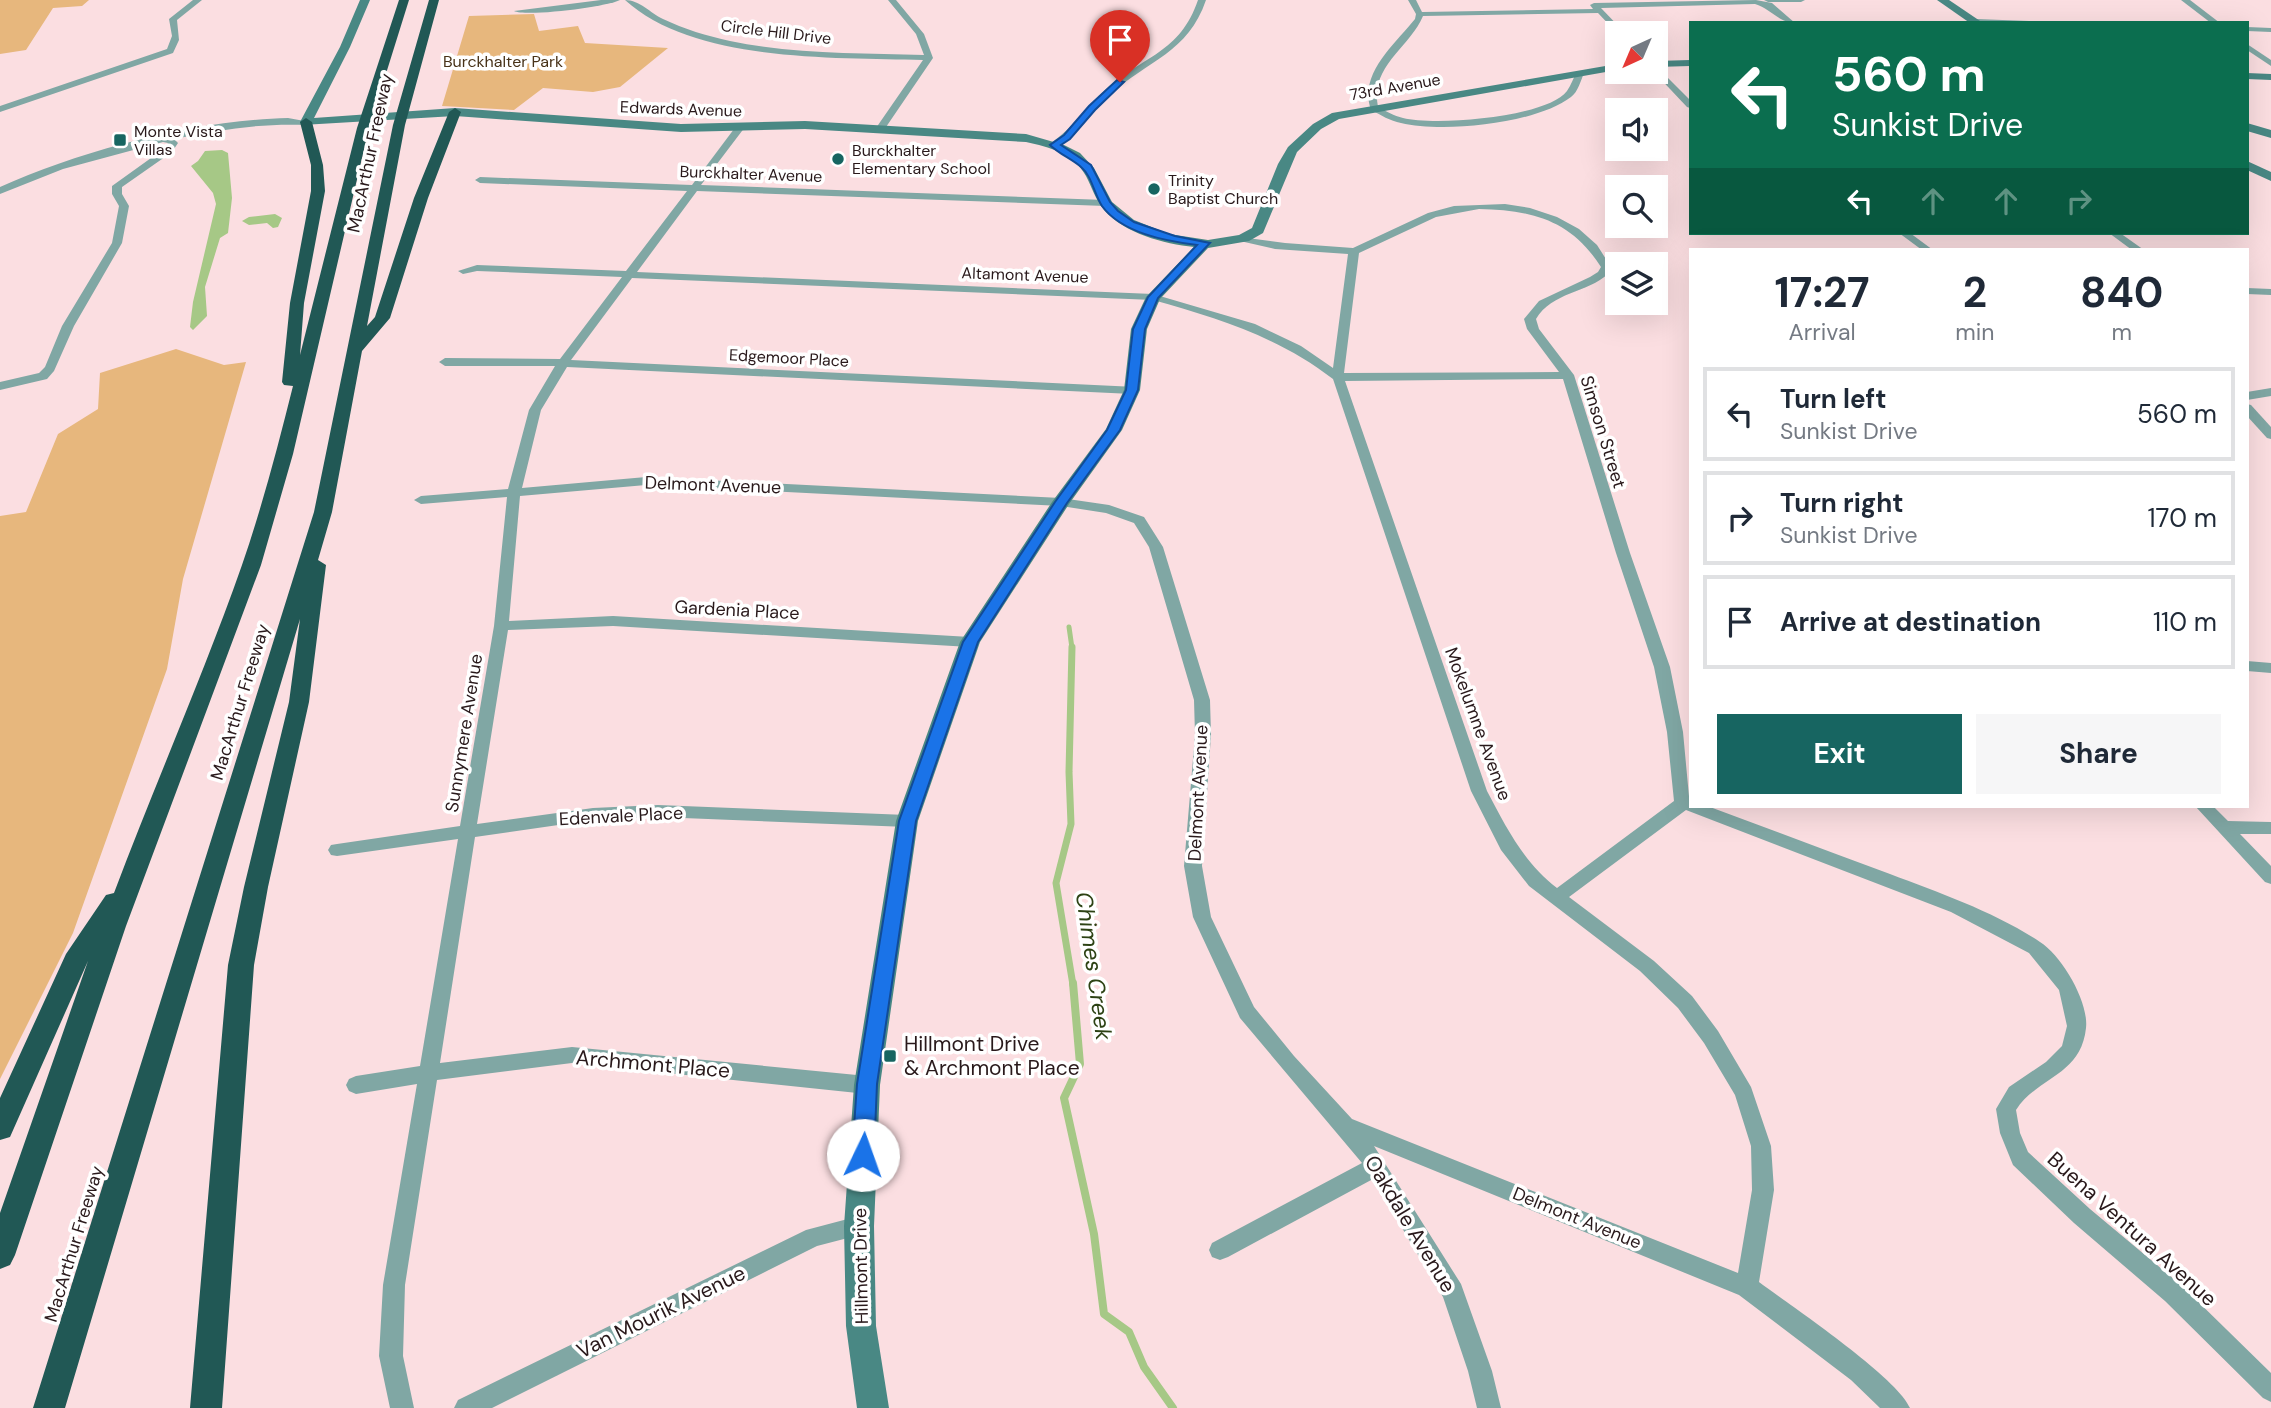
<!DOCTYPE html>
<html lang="en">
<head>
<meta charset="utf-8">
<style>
	:root { --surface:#fff; --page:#f6f6f7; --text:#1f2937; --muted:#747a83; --line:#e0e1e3; --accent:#176561 }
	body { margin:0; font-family:"DM Sans",sans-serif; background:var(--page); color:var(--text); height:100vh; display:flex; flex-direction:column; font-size:26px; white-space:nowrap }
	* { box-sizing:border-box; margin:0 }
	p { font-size:23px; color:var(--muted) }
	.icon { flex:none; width:38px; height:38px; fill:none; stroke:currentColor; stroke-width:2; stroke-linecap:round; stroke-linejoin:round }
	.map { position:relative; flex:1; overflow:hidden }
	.panel { position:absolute; left:1689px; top:248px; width:560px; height:560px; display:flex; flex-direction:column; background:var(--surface); border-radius:0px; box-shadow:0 7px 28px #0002 }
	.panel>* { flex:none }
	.guide { position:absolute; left:1689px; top:21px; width:560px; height:214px; border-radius:0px; box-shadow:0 7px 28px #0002; background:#0b6e4f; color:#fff; overflow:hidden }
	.needle { width:46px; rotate:224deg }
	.buttons { position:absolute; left:1605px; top:21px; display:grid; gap:14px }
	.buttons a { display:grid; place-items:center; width:63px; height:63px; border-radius:0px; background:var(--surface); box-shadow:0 7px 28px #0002; font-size:35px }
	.pin { position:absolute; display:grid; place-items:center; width:60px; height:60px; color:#fff; margin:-72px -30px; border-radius:50% 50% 50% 0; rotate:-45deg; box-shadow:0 0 7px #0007 }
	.pin .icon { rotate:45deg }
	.me { position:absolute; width:77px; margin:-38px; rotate:3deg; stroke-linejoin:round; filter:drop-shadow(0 0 5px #0008) }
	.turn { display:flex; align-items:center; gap:24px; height:147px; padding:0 28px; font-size:32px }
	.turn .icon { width:91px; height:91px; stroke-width:2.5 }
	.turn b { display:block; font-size:49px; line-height:60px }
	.lanes { display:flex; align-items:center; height:66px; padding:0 28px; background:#0003; justify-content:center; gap:35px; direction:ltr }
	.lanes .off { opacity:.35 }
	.eta { display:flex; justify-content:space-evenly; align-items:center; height:119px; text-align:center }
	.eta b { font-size:42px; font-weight:700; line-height:49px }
	.action { display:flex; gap:14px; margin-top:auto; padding:14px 28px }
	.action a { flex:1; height:80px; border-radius:0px; background:var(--accent); color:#fff; font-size:28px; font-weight:700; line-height:80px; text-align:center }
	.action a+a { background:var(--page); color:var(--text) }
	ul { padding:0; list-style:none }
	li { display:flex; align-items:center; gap:21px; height:94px; margin:0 14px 10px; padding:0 14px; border:4px solid var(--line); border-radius:0px }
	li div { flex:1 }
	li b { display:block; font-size:26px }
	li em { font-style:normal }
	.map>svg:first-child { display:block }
	.green { fill:#e7b77d }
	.water { fill:#a6c886 }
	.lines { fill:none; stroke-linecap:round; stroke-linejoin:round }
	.stream-far2 { stroke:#a6c886; stroke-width:5 }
	.stream-far1 { stroke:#a6c886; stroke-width:7 }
	.stream { stroke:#a6c886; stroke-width:8 }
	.canal { fill:#a6c886; fill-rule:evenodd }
	.street { fill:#80a7a4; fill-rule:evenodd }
	.secondary { fill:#498884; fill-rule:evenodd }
	.highway { fill:#215855; fill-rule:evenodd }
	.route { fill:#1a73e8; stroke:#114b97; stroke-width:2 }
	.poi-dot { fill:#176561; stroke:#fff; stroke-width:2.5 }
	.labels { text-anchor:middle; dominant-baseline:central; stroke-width:7; stroke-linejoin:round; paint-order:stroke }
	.far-street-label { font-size:16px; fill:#29191b; stroke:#fff }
	.far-park-label { font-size:16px; fill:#483218; stroke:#fff }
	.far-poi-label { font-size:16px; fill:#29191b; stroke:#fff; text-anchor:start }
	.street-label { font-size:18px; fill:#29191b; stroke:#fff }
	.near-poi-label { font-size:21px; fill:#29191b; stroke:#fff; text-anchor:start }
	.near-street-label { font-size:21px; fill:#29191b; stroke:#fff }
	.near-water-label { font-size:23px; font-style:italic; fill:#2d4214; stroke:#fff }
</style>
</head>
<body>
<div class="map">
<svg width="2271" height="1408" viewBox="0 0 2271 1408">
	<rect width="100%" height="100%" fill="#fbdee1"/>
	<!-- green -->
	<g class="green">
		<path d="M0,0H89L82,6L53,8L26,50L0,54Z"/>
		<path d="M534,14L539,31L578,26L585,43L668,48L620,87L593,92L543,88L514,110L442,106L469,16Z"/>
		<path d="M176,349L224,365L246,362L183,579L167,669L73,933L0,1079V516L26,512L58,434L98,409L100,373Z"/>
	</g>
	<!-- water -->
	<path class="water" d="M222,150L228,153L232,198L228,233L220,238L205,287L207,316L193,330L190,327L193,302L216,204L213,193L191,166L198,161L205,151Z"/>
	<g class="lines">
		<!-- stream-far2 -->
		<path class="stream-far2" d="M1069,627L1072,648"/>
		<!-- stream-far1 -->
		<path class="stream-far1" d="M1072,647L1069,772L1071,824L1056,883L1073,985"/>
		<!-- stream -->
		<path class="stream" d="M1073,983L1080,1064L1064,1098L1094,1234L1104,1314L1129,1332L1144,1367L1173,1408"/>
		<!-- canal -->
		<path class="canal" d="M275,214L282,218L278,227L273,228L267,223L249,225L242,221L249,217Z"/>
		<!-- street -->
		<g class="street">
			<path d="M193,0H202L177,20L179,40L173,53L0,112V106L167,49L172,36L169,19Z"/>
			<path d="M601,0H620C606,7 527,17 514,11Z"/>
			<path d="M625,0C640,0 650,13 663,19C684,29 707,36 730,41C793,54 860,53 924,55L916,34L888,0H896L924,34L933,58L884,130L881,131L876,128L923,60C835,57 694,63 625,0Z"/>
			<path d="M1198,0H1206C1188,53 1148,60 1111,94C1095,109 1082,127 1065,142L1057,147H1051V143C1073,128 1086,107 1106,89C1143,56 1180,53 1198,0Z"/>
			<path d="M1408,0H1416L1422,12L1593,9L1590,5L1594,3L1756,0L1772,3L1795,23C1779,23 1770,8 1755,4L1601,8L1625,33H1617L1598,13L1423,16C1409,49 1370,65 1378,107C1386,111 1394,116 1403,118C1435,126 1546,118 1567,91C1571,85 1574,77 1577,71L1584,73C1581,80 1578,92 1571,97C1536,124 1443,133 1401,123C1390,121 1381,115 1371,110C1358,74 1395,44 1415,19L1416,14Z"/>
			<path d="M1764,0H1805L1801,2H1768Z"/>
			<path d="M2181,0H2190L2220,23H2211Z"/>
			<path d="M1976,19L2029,21L2033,23H1973Z"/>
			<path d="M2247,27L2271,28V32L2247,31Z"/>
			<path d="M2247,44L2271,60V66L2247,50Z"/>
			<path d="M1656,66L1690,100V108L1687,107L1654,72Z"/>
			<path d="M288,118L310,122L306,125C261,123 218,130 174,139L178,143L172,152L122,187V194L129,206L122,243L74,326L54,371L47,379L0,390V382L39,373L45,367L62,326L112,243L119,206L112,194V186L165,148L168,143L163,142L63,169L0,194V187C82,150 197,120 288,118Z"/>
			<path d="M740,124L745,127L701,185L1105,200L1110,203L1105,206L697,191L637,272L1153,294L1255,324L1301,346L1333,368L1348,254L1275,249L1240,241V237L1285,243L1353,248L1428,213L1454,206L1505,204L1530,208L1557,217L1579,229L1597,245L1611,267L1608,274C1587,293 1552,292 1536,319L1539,329L1574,375L1630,553L1670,667L1683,732L1690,807H1710C1770,829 1830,852 1890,874C1940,893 1995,912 2040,942C2062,956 2089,1002 2086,1028C2081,1076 2037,1077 2016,1110L2020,1133L2028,1152L2090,1209L2181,1285L2271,1373V1402L2263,1398L2165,1301L2074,1223L2013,1165L2000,1133L1996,1109L2009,1087L2046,1062L2062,1046L2067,1026L2059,990L2029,953L1951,912L1686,810L1569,897L1654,961L1692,996L1718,1031L1751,1087L1771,1146L1774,1190L1759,1282C1791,1306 1897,1377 1910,1408H1880L1851,1380L1739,1295L1374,1146L1461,1284L1492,1371L1501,1408H1477L1468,1371L1443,1297L1373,1179L1228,1257L1220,1260L1212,1257L1209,1250L1212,1243L1362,1163L1240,1018L1193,917L1184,866L1195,735L1194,700L1149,547L1134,523L1106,513L1061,506L646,485L520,496L509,621L613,616L970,637L978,642L970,647L613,626L508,630L477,824L593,808L658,805L907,815L913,817L916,821L913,825L907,827L658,817L593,820L475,837L440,1063L572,1047L867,1076L874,1079L877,1085L874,1091L867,1094L572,1063L437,1080L405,1285L403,1356L414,1408H390L379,1356L383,1285L417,1084L356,1094L349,1091L346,1085L349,1079L356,1076L420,1066L458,839L337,856L331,855L328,850L331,845L337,844L460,826L494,626L507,497L421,504L414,500L421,496L508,489L529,410L555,366H445L439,362L445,358L560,359L622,277L477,271L463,274L458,271L477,265L626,271L687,191L480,183L475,180L480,177L692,185L737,125ZM1479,209C1532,210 1571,220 1601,267L1598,272L1590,277L1539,301L1524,319L1527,329L1559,372L1344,373L1359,253L1436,217ZM632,278L1153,300C1217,318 1279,337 1333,379L1471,791L1501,850L1529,886L1640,971L1678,1008L1704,1043L1735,1095L1751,1146L1752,1190L1738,1273L1352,1119L1294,1056L1254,1007L1211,917L1202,866L1211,735L1210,700L1163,547L1144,517L1109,505L1061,498L646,477L522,488L541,410L567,367L1132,394L1136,393V387L571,360ZM1563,379L1616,553L1654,667L1667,732L1674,801L1557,888C1524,863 1506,827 1487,791L1345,381Z"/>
			<path d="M1899,233H1910L1933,250H1922Z"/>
			<path d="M2109,233H2120L2144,250H2132Z"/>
			<path d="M2247,288L2271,289V295L2247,294Z"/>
			<path d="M2271,388V396L2247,400V392Z"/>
			<path d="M2247,404L2251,405L2271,427V439L2267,438L2247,416Z"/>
			<path d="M2247,661L2271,663V673L2247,671Z"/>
			<path d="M2196,807H2214L2228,821L2271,822V834H2240L2271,866V884L2265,882Z"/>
			<path d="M859,1216L867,1219L870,1226L867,1233L817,1246L492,1408H454L458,1400L806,1230Z"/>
		</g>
		<!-- secondary -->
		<g class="secondary">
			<path d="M360,0H370L350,47L314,118L455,108L681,124L805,121L1026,134L1064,145L1080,153L1094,168L1112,202L1134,220L1169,234L1208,240L1239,235L1252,228L1278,164L1288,147L1313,124L1332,113L1617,64V70L1339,119L1321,129L1297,152L1263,233L1249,241L1208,248L1160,299L1147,329L1140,390L1122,430L1069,504L980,642L918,821L880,1085L874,1226L876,1326L889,1408H857L846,1326L844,1226L854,1085L896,821L960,642L1052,502L1106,429L1124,390L1131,329L1146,297L1194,247C1164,244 1124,233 1104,210C1095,199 1092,187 1086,176C1074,153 1049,147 1026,142L805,129L681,132L455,116L302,125L300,122L340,47Z"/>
			<path d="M1937,0H1949L1983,23H1970Z"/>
			<path d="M1690,60V66L1656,67V61Z"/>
			<path d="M2247,73L2271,74V80L2247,79Z"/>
			<path d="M2247,123L2271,130V138L2247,131Z"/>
			<path d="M2247,161L2271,172V181L2247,170Z"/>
		</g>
		<!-- highway -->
		<g class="highway">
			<path d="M399,0H409L369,128L293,454L261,565L126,926L15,1255L10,1265L0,1269V1213L88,961L10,1137L0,1140V1098L66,954L106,895L114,893C155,784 203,676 242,565C262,507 278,446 293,386L284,385L282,382L290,303L311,191V165L300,122L306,118L312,122L323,165L325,191L304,303L300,355L357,128Z"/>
			<path d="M429,0H439L405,125L367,326L375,317L414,198L449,112L455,108L461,112L428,198L390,318L362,351L332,512L318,560L326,565L309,702L268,887L254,965L222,1408H190L228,965L244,887L289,702L300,619L65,1408H33L314,512L393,125Z"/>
		</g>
	</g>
	<!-- route -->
	<path class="route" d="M1117,80L1124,82L1095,110L1070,139L1061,145L1091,165L1110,202L1118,211L1134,222L1175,236L1210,243L1158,298L1145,329L1138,390L1120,430L1067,503L978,642L916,821L877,1084L874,1155L870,1162L863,1165L855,1162L852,1155L857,1084L899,821L963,642L1055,502L1107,430L1126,390L1133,329L1148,297L1197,245C1165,241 1122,233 1102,206C1094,194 1092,176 1081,167C1072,159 1059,154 1050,145L1064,135L1089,106Z"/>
	<!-- markers -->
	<g class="poi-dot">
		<rect x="113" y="133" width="14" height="14" rx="3.5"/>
		<circle cx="838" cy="159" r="7"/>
		<circle cx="1154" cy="189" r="7"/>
		<rect x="883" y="1049" width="14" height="14" rx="3.5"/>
	</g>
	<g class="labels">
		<!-- far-street labels -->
		<g class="far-street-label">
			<text transform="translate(776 32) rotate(7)">Circle Hill Drive</text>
			<text transform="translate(1395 87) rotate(-10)">73rd Avenue</text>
			<text transform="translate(681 109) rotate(2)">Edwards Avenue</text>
			<text transform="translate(751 174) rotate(2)">Burckhalter Avenue</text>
			<text transform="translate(1025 275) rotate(2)">Altamont Avenue</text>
			<text transform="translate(789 358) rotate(3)">Edgemoor Place</text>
		</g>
		<!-- far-park labels -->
		<g class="far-park-label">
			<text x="503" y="61">Burckhalter Park</text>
		</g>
		<!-- far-poi labels -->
		<g class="far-poi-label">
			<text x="134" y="131">Monte Vista<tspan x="134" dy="18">Villas</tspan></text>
			<text x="852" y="150">Burckhalter<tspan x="852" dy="18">Elementary School</tspan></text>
			<text x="1168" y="180">Trinity<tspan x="1168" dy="18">Baptist Church</tspan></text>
		</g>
		<!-- street labels -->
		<g class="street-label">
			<text transform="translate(370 153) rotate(-78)">MacArthur Freeway</text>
			<text transform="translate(1603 432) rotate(73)">Simson Street</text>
			<text transform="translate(713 485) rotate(2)">Delmont Avenue</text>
			<text transform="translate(737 610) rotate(3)">Gardenia Place</text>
			<text transform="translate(240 702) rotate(-73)">MacArthur Freeway</text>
			<text transform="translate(1478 724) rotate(70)">Mokelumne Avenue</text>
			<text transform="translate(464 733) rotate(-81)">Sunnymere Avenue</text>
			<text transform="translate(1198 793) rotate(-87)">Delmont Avenue</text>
			<text transform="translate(621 816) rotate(-3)">Edenvale Place</text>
			<text transform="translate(1577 1218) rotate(22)">Delmont Avenue</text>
			<text transform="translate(74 1244) rotate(-73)">MacArthur Freeway</text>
			<text transform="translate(861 1266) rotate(-91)">Hillmont Drive</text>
		</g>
		<!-- near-poi labels -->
		<g class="near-poi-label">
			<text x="904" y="1044">Hillmont Drive<tspan x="904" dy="24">&amp; Archmont Place</tspan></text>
		</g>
		<!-- near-street labels -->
		<g class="near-street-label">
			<text transform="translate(653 1064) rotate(5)">Archmont Place</text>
			<text transform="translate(1410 1224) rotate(59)">Oakdale Avenue</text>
			<text transform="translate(2132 1229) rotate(42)">Buena Ventura Avenue</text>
			<text transform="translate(661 1312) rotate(-26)">Van Mourik Avenue</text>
		</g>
		<!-- near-water labels -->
		<g class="near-water-label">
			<text transform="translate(1094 966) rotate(82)">Chimes Creek</text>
		</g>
	</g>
</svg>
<div class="buttons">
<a><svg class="needle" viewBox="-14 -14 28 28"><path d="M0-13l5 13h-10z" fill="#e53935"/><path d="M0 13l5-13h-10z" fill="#747a83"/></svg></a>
<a><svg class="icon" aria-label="sound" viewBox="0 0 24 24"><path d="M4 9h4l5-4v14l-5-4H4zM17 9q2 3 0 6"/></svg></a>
<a><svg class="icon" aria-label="search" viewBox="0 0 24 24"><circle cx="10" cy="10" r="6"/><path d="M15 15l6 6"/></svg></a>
<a><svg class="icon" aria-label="layers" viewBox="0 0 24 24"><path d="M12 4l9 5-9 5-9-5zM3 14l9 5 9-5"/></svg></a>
</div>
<div class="pin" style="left:1120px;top:82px;background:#d93025"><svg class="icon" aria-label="arrive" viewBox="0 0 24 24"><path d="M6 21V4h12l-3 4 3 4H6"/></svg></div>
<svg class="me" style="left:863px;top:1155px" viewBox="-20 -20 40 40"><circle r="19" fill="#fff"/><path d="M0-13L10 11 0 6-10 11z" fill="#1a73e8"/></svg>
<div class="guide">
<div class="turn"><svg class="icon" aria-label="left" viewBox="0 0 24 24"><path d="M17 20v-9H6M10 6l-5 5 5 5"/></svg><div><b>560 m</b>Sunkist Drive</div></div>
<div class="lanes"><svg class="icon" aria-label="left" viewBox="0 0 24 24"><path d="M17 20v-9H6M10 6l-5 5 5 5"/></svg><svg class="icon off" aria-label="ahead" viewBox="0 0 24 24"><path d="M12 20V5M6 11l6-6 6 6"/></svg><svg class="icon off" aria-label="ahead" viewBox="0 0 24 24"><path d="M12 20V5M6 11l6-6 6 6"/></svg><svg class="icon off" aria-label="right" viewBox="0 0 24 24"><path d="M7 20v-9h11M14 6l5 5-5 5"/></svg></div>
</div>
<section class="panel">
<div class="eta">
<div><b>17:27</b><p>Arrival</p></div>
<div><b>2</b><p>min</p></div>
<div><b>840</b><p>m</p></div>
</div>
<ul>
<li><svg class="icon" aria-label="left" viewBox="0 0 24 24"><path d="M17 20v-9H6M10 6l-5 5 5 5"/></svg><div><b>Turn left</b><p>Sunkist Drive</p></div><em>560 m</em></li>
<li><svg class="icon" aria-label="right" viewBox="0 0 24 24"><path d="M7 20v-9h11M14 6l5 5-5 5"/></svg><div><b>Turn right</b><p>Sunkist Drive</p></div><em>170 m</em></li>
<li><svg class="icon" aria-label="arrive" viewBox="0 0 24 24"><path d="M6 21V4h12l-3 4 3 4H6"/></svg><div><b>Arrive at destination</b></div><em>110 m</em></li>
</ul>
<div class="action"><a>Exit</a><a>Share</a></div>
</section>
</div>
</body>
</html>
